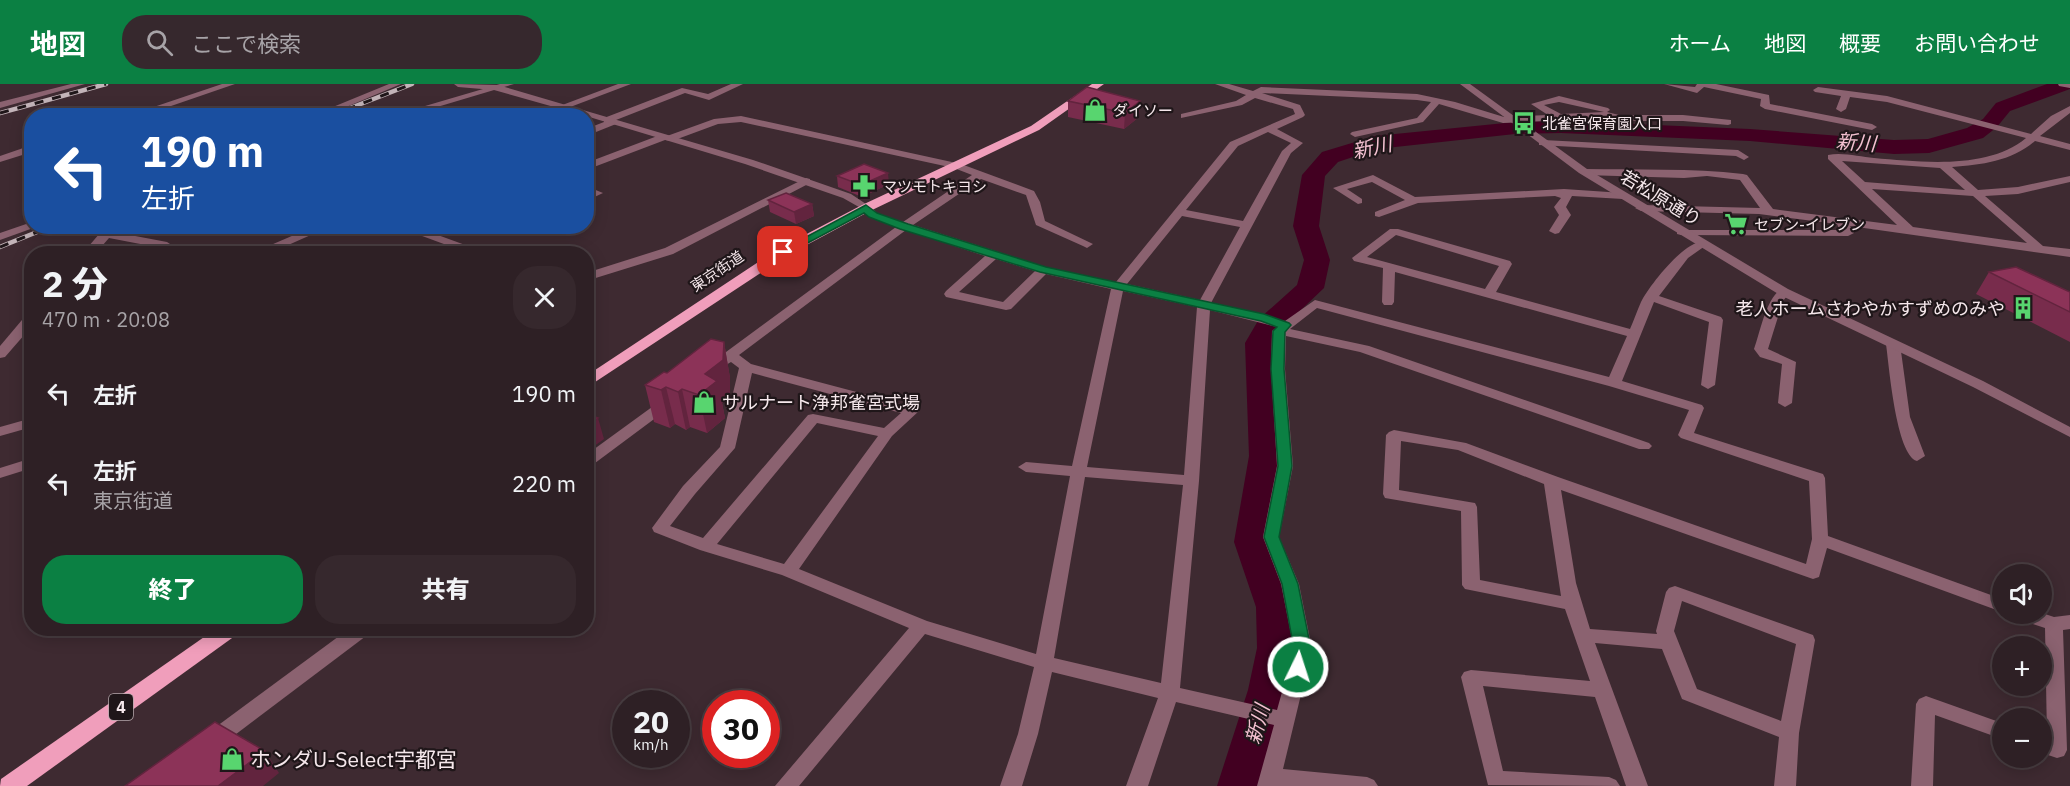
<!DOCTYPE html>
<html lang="ja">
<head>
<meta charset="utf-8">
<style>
	:root { --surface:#2e2025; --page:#36282d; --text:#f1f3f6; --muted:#a7a3a7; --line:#493e42; --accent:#0b8043 }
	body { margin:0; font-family:"IBM Plex Sans","Noto Sans JP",sans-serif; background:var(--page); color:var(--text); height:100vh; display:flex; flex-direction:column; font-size:22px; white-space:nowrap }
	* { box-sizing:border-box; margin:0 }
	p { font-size:20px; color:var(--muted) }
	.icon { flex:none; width:33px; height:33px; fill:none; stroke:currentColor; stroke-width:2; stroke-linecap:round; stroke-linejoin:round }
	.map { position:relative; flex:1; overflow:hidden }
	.details { position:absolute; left:24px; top:162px; width:570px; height:390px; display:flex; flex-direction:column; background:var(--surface); border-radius:24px; box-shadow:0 3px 15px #0003,0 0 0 2px var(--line) }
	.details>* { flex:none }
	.guide { position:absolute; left:24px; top:24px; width:570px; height:126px; border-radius:24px; box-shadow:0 3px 15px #0003,0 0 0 2px var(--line); background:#1a4fa0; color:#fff; overflow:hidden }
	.tools { position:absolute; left:1992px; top:480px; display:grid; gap:12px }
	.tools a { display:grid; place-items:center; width:60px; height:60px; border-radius:50%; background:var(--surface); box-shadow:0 3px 15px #0003,0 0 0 2px var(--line); font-size:30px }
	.speed { position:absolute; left:612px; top:606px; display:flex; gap:12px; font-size:30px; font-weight:700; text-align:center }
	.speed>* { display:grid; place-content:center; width:78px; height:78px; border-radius:50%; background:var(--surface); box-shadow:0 3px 15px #0003,0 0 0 2px var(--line); line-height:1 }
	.speed small { font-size:15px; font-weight:400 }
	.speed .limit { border:9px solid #d22; background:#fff; color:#111 }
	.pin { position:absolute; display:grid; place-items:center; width:51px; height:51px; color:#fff; margin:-26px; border-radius:12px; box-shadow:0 3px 9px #0006 }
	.me { position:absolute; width:66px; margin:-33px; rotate:4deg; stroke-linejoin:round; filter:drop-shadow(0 0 4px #0008) }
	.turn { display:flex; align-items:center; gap:21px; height:126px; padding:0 18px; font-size:27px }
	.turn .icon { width:78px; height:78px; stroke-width:2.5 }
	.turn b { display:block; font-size:42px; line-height:51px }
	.round { display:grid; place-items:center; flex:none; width:63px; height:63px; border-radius:24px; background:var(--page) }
	.head { display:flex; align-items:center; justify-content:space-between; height:102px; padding:0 18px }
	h1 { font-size:36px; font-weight:800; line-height:45px }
	.button { display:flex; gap:12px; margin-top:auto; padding:12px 18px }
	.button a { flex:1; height:69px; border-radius:24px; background:var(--accent); color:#fff; font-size:24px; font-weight:800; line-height:69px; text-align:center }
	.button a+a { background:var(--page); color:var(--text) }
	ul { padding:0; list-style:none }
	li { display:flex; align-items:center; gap:18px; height:90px; padding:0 18px }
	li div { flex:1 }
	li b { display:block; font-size:22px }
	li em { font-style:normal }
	header { display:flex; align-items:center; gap:36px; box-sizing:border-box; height:84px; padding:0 30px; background:var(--accent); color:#fff }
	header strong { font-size:28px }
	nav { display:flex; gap:33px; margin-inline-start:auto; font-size:21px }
	.search { width:420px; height:54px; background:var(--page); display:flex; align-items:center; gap:15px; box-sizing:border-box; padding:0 21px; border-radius:24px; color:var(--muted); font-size:22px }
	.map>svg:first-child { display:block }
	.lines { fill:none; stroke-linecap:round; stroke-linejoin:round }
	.river { fill:#420021; fill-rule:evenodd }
	.minor { fill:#8b6270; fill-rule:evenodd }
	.tertiary { fill:#8b6270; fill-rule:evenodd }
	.trunk { fill:#f09ebb; fill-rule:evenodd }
	.rail-casing { stroke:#c3b4b9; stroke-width:4.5 }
	.rail { stroke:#1f1619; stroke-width:3; stroke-dasharray:9; stroke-linecap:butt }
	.wall { fill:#782c4c }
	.shaded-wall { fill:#62243e }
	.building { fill:#8c3358; stroke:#62243e; stroke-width:1.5 }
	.route { fill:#0b8043; stroke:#07532c; stroke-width:1.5 }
	.labels { text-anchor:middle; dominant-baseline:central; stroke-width:4.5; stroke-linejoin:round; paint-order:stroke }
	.far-poi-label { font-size:15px; fill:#f5e7eb; stroke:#1f1619; text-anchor:start }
	.far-street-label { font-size:15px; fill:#f5e7eb; stroke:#1f1619 }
	.shield { fill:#1f1619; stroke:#b5a8ac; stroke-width:1.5 }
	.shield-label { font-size:16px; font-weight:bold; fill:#f5e7eb }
	.street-label { font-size:18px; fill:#f5e7eb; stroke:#1f1619 }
	.poi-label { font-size:18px; fill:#f5e7eb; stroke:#1f1619; text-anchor:end }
	.water-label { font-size:20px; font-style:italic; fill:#f5c2d2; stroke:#1f1619 }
	.near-poi-label { font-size:21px; fill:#f5e7eb; stroke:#1f1619; text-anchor:start }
</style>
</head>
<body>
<header>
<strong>地図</strong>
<div class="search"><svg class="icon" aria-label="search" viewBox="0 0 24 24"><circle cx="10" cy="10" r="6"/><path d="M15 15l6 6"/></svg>ここで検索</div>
<nav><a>ホーム</a><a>地図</a><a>概要</a><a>お問い合わせ</a></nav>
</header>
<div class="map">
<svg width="2070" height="702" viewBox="0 0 2070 702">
	<rect width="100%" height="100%" fill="#3e2a31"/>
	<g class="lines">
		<!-- river -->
		<path class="river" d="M2047,0H2070V5L2010,27L1997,43L1983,54L1929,69L1894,70L1750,57L1561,49L1515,50L1377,65L1338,78L1325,92L1319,142L1330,176L1324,204L1281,245L1275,259L1283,372L1272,458L1296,523L1299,564L1290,606L1263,702H1217L1248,606L1257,564L1256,523L1234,458L1249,372L1245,259L1259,235L1297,201L1304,176L1293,142L1302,91L1322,68L1375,52L1515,38L1561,37L1750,45L1894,56L1928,55L1967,44L1983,35L1996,19Z"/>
		<!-- minor -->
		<g class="minor">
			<path d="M71,0H85L0,24V18Z"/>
			<path d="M222,0H235L142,32H127Z"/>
			<path d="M389,0H401L325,32H311Z"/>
			<path d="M500,0H514L407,32H391Z"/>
			<path d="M618,0H631L565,25L557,23Z"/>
			<path d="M731,0H743L709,16L685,9L616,36V40L586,52V45L604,38V34L682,4L708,10Z"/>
			<path d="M1215,0H1229L1253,7L1261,3L1417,10L1455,18L1504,33L1548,31L1531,20L1559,12L1608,24L1610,26L1607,28L1619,31H1683L1731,36V40L1728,41L1683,37H1617L1609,34L1503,39L1439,20L1423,38L1355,53L1350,50L1352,48L1417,34L1431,18L1417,16L1262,9L1300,21L1305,31L1303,33L1277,45L1303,59L1291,69L1211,219L1285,237L1315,216L1609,293L1627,252L1395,188L1394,218L1392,221H1384L1382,218L1383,184L1354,177L1352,174L1390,145H1398L1510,177L1512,180L1496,208L1630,245C1634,236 1637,227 1641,218C1649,202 1686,154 1705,158V162L1688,174L1659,212L1721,233L1723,236L1715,301L1708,305L1701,301L1709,238L1654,218L1622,297L1702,321L1704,324L1694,349L1823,390L1825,394L1828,452L2002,515V528L1827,464L1819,493L1813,495L1561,406L1576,499L1590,545L1657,550L1656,547L1666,508L1669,504L1675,502L1813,551L1815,556L1799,649L1796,702H1774L1779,653L1682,615L1662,565L1595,559L1648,702H1626L1595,613L1483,602L1503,687L1609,693L1616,696L1620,702L1488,701L1461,593L1464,588L1471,586L1590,597L1565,525L1465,505L1462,501L1461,427L1385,414L1383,410L1386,351L1389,348L1394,346L1466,359L1558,393L1806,480L1812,455L1809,397L1681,354L1678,351L1689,326L1609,302L1317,224L1290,245L1369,262L1649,359L1652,362L1649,365H1639L1360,268L1286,252L1285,285L1293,382L1279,453L1299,500L1312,565L1283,685L1367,693L1374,696L1378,702H1257L1274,641L1176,618L1148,702H1126L1158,614L1052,588L1038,650L1022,702H1000L1018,650L1034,583L925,550L799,702H775L909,544L782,491L700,466L654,448L652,444L683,402L720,363L739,284L731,278L712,289L707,288L705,285L707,282L896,143L869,133L860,124L862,122H870L877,129L903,138L972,91L954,84L741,38L718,40L672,57L665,56L586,86V79L660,51L667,52L714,35L741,32L961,80L1034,107L1040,118L1045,137L1093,160L1087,164L1083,162L1036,141L1026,111L981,95L913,141L1046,183L1116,198L1230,58L1295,30L1293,25L1255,14L1242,21L1181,34V30L1236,17L1246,11ZM1559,18L1604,28L1561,30L1544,21ZM1268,48L1291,59L1282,67L1243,137L1186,126L1238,62ZM1182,132L1240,143L1200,216L1127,200ZM906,146L985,172L946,207L944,210L946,213L1006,226L1011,225L1046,190L1111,205L1072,382L1026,378L1018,383L1026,388L1070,392L1036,570L927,537L799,485L892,352L919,327L917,324L751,280L739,271ZM1396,151L1499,182L1485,205L1367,173ZM996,175L1035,187L1003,218L959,208ZM1123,207L1197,223L1184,391L1087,383ZM1210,226L1277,243L1272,247L1271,285L1277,382L1263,453L1281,500L1294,565L1277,626L1180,604L1199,397ZM752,289L901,329L884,344L813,330L808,331L703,454L670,442L695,410L735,364ZM817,339L878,352L784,480L717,460ZM1401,357L1458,366L1544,400L1561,512L1480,496L1477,423L1475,419L1469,418L1399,406ZM1085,393L1183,401L1161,599L1054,574ZM1682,517L1796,560L1781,637L1697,605L1674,547Z"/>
			<path d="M1664,0L1695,3L1697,0H1716L1769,11L1770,20L1872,40L1877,43L1872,46L1765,25L1760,22L1761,15L1704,3L1697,9Z"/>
			<path d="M2058,0H2070V4L2059,2Z"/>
			<path d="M1818,3L1887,12L2031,50L2051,32L2070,22V29L2040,52L2070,60V66L2035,57C2012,77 1982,81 1952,83L1978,106L2018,103L2070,92V98L2018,110L1985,112L2043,162L2070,165V173L1850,142L1854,149L1848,152L1681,151L1677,150V146H1840L1837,140L1759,130L1641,127L1635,124L1641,121L1760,124L1740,96L1707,92L1684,94L1584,91L1579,88L1584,85C1637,86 1691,84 1743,90L1747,91L1773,125L1897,141L1828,75V71C1843,68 1860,73 1874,74C1921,78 1988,86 2026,54L1887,18L1850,13L1846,25L1841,28L1836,25L1841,12L1815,8L1813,6ZM1842,77L1940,84L1965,106L1865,98ZM1872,105L1973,112L2027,159L1913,143Z"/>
			<path d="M1543,56L1738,66L1749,73L1744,76L1736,72L1539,61V57Z"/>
			<path d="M32,61V68L0,78V72Z"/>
			<path d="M1373,91L1415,113L1564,105L1623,109L1628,112L1623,115L1572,112L1566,123L1571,131L1559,149L1555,150L1549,147L1559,131L1554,123L1561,114L1555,112L1418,119L1379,133L1375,132V128L1405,116L1372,98L1347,105L1362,115V119L1358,120L1333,104Z"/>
			<path d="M806,94L810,95V99L673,170L586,197V189L665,164Z"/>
			<path d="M586,102L603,109L586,117Z"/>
			<path d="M32,138V142L36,143L0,156V149Z"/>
			<path d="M106,142H117L114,148L167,158L173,162L162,170H146L156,163L109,154L95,170H82Z"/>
			<path d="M315,142H331L268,170H250Z"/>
			<path d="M395,142H413L490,170H471Z"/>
			<path d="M1784,204L1790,208L1783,217L1768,265L1796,278L1792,319L1785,323L1778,319L1782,280L1760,273L1754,265C1760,249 1767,209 1784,204Z"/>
			<path d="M32,229V242L5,273L0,274V262L27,230Z"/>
			<path d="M1893,256L1900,260L1910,333L1925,372L1917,377C1896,371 1889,281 1886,260Z"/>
			<path d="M668,314L675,318L673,321L591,382L586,384V371L663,315Z"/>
			<path d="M32,334V343L0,352V343Z"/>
			<path d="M32,374V384L0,394V384Z"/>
			<path d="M2042,529L2054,533L2070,531V545L2063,546L2067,666L2064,672L2057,674L2042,669V652L2047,653L2045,544L2018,535L2015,530Z"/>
			<path d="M350,544H373L370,549L219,663L212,665L205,663L202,657L205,651Z"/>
			<path d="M1926,612L2002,639V655L1935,631L1933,702H1911L1916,620L1919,615Z"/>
		</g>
		<!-- tertiary -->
		<g class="tertiary">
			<path d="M454,0L498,1L753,76L851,110L872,124L866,127L843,114L745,80L586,32L494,6L458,3Z"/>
			<path d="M1460,0H1470L1587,85L1788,205L1983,297L2070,343V353L1973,303L1780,211L1579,89Z"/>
		</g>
		<!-- trunk -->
		<g class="trunk">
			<path d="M1092,0H1104L1039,46L870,127L788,171L586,304V292L778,165L862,121L1031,42Z"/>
			<path d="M217,544H242L239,549L27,702H0L1,695Z"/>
		</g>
		<!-- rail casing -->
		<g class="rail-casing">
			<g id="rail">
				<path d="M0,29L106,0"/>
				<path d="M330,32L412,0"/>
				<path d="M0,163L52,142"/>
			</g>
		</g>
		<!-- rail -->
		<use href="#rail" class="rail"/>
	</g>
	<!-- wall -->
	<g class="wall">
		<path d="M1068,17H1140L1139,33L1124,45L1068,33Z"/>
		<path d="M837,92L889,100L862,113L838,103Z"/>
		<path d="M768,116L812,120L814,132L796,140L770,128Z"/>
		<path d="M1989,188L2070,208V258L1976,210Z"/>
		<path d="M724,258L730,294V313L722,319L725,334L707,349L690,343L686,346L675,340L670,344L654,338L645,301Z"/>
	</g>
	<!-- shaded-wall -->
	<g class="shaded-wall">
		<path d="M1140,17L1139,33L1124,45L1125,29Z"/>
		<path d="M888,89L889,100L862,113L861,101Z"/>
		<path d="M812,120L814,132L796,140L794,128Z"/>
		<path d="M724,258L730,294V313L722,319L725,334L707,349L699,311L705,290Z"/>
		<path d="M666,303L675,340L670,344L661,306Z"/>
		<path d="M682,305L690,343L686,346L678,308Z"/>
		<path d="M598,334L604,355L586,368V342Z"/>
		<path d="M265,667L279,689L263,702H218Z"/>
	</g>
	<!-- building -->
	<g class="building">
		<path d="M1087,3L1140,17L1125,29L1068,17Z"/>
		<path d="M864,80L888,89L861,101L837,92Z"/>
		<path d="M786,109L812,120L794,128L768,116Z"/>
		<path d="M2016,183L2070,208V228L1989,188Z"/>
		<path d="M711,255L724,258L723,276L705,290L717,297L699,311L682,305L678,308L666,303L661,306L645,301L664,288L667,289Z"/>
		<path d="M586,330L598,334L586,342Z"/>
		<path d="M215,638L265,667L218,702H125Z"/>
	</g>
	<!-- route -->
	<path class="route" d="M866,121L877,129L908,140L1046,183L1264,230L1289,239L1291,241L1285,248L1284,285L1292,382L1279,453L1298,500L1311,565L1305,587L1298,589L1292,587L1290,583L1294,565L1282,500L1264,453L1278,382L1271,285L1273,247L1277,243L1261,237L1040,188L900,145L869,133L864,129L787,170H779L778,168Z"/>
	<!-- icons -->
	<defs>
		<g id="shop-bare" transform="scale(1.8)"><path d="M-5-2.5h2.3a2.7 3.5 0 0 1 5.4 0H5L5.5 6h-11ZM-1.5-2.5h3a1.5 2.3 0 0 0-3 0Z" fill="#58d56f" stroke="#1f1619" stroke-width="2.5" paint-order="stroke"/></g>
		<g id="bus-bare" transform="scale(1.8)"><path d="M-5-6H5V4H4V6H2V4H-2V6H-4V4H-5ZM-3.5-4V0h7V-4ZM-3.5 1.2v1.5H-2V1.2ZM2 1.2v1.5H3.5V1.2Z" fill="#58d56f" stroke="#1f1619" stroke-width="2.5" paint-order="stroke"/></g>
		<g id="pharmacy-bare" transform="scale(1.8)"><path d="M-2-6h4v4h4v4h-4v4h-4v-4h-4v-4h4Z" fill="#58d56f" stroke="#1f1619" stroke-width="2.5" paint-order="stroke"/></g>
		<g id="supermarket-bare" transform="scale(1.8)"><path d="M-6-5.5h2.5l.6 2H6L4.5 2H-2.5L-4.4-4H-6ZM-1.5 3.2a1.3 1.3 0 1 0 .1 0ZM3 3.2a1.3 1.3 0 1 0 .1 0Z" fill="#58d56f" stroke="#1f1619" stroke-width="2.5" paint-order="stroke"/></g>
		<g id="building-bare" transform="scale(1.8)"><path d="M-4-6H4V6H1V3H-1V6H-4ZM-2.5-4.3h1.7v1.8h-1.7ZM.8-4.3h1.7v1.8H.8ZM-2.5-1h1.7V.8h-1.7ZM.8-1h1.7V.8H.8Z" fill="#58d56f" stroke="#1f1619" stroke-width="2.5" paint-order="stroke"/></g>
	</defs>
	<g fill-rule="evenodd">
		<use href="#shop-bare" x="1095" y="26"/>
		<use href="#bus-bare" x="1524" y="39"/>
		<use href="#pharmacy-bare" x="864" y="102"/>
		<use href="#supermarket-bare" x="1736" y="140"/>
		<use href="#building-bare" x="2023" y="224"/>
		<use href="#shop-bare" x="704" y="318"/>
		<use href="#shop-bare" x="232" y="675"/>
	</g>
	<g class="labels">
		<!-- far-poi labels -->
		<g class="far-poi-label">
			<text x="1113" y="26">ダイソー</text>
			<text x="1542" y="39">北雀宮保育園入口</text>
			<text x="882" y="102">マツモトキヨシ</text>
			<text x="1754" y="140">セブン-イレブン</text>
		</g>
		<!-- far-street labels -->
		<g class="far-street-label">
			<text transform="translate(717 187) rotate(-34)">東京街道</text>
		</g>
		<!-- shield labels -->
		<rect class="shield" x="109" y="610" width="24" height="26" rx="4.5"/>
		<g class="shield-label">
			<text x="121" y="623">4</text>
		</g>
		<!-- street labels -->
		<g class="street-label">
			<text transform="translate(1661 114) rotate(31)">若松原通り</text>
		</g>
		<!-- poi labels -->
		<g class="poi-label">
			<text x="2005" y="224">老人ホームさわやかすずめのみや</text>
			<text x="722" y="318" text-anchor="start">サルナート浄邦雀宮式場</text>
		</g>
		<!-- water labels -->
		<g class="water-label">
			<text transform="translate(1856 58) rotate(4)">新川</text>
			<text transform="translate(1372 63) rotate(-12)">新川</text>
			<text transform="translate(1257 640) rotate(-75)">新川</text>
		</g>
		<!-- near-poi labels -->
		<g class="near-poi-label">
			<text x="250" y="675">ホンダU-Select宇都宮</text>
		</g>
	</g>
</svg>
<div class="tools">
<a><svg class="icon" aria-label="sound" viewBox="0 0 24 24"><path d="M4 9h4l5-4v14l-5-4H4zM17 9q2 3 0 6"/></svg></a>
<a>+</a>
<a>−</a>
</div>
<div class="speed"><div>20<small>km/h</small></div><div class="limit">30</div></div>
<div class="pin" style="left:783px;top:168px;background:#d93025"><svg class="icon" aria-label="arrive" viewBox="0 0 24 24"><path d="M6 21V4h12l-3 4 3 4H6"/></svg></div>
<svg class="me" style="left:1298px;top:583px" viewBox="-20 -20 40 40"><circle r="17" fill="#0b8043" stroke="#fff" stroke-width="3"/><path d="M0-11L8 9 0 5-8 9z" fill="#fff"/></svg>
<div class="guide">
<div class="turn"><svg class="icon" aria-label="left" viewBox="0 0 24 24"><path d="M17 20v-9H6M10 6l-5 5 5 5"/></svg><div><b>190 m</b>左折</div></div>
</div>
<section class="details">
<div class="head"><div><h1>2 分</h1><p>470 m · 20:08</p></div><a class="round"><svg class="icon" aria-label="close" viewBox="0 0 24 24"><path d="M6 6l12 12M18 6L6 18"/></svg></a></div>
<ul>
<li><svg class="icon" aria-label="left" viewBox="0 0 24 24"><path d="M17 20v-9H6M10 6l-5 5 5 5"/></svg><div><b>左折</b></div><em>190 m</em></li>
<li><svg class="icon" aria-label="left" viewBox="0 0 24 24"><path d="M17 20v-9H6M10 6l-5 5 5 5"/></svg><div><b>左折</b><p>東京街道</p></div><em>220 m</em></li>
</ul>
<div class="button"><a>終了</a><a>共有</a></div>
</section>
</div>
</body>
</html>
